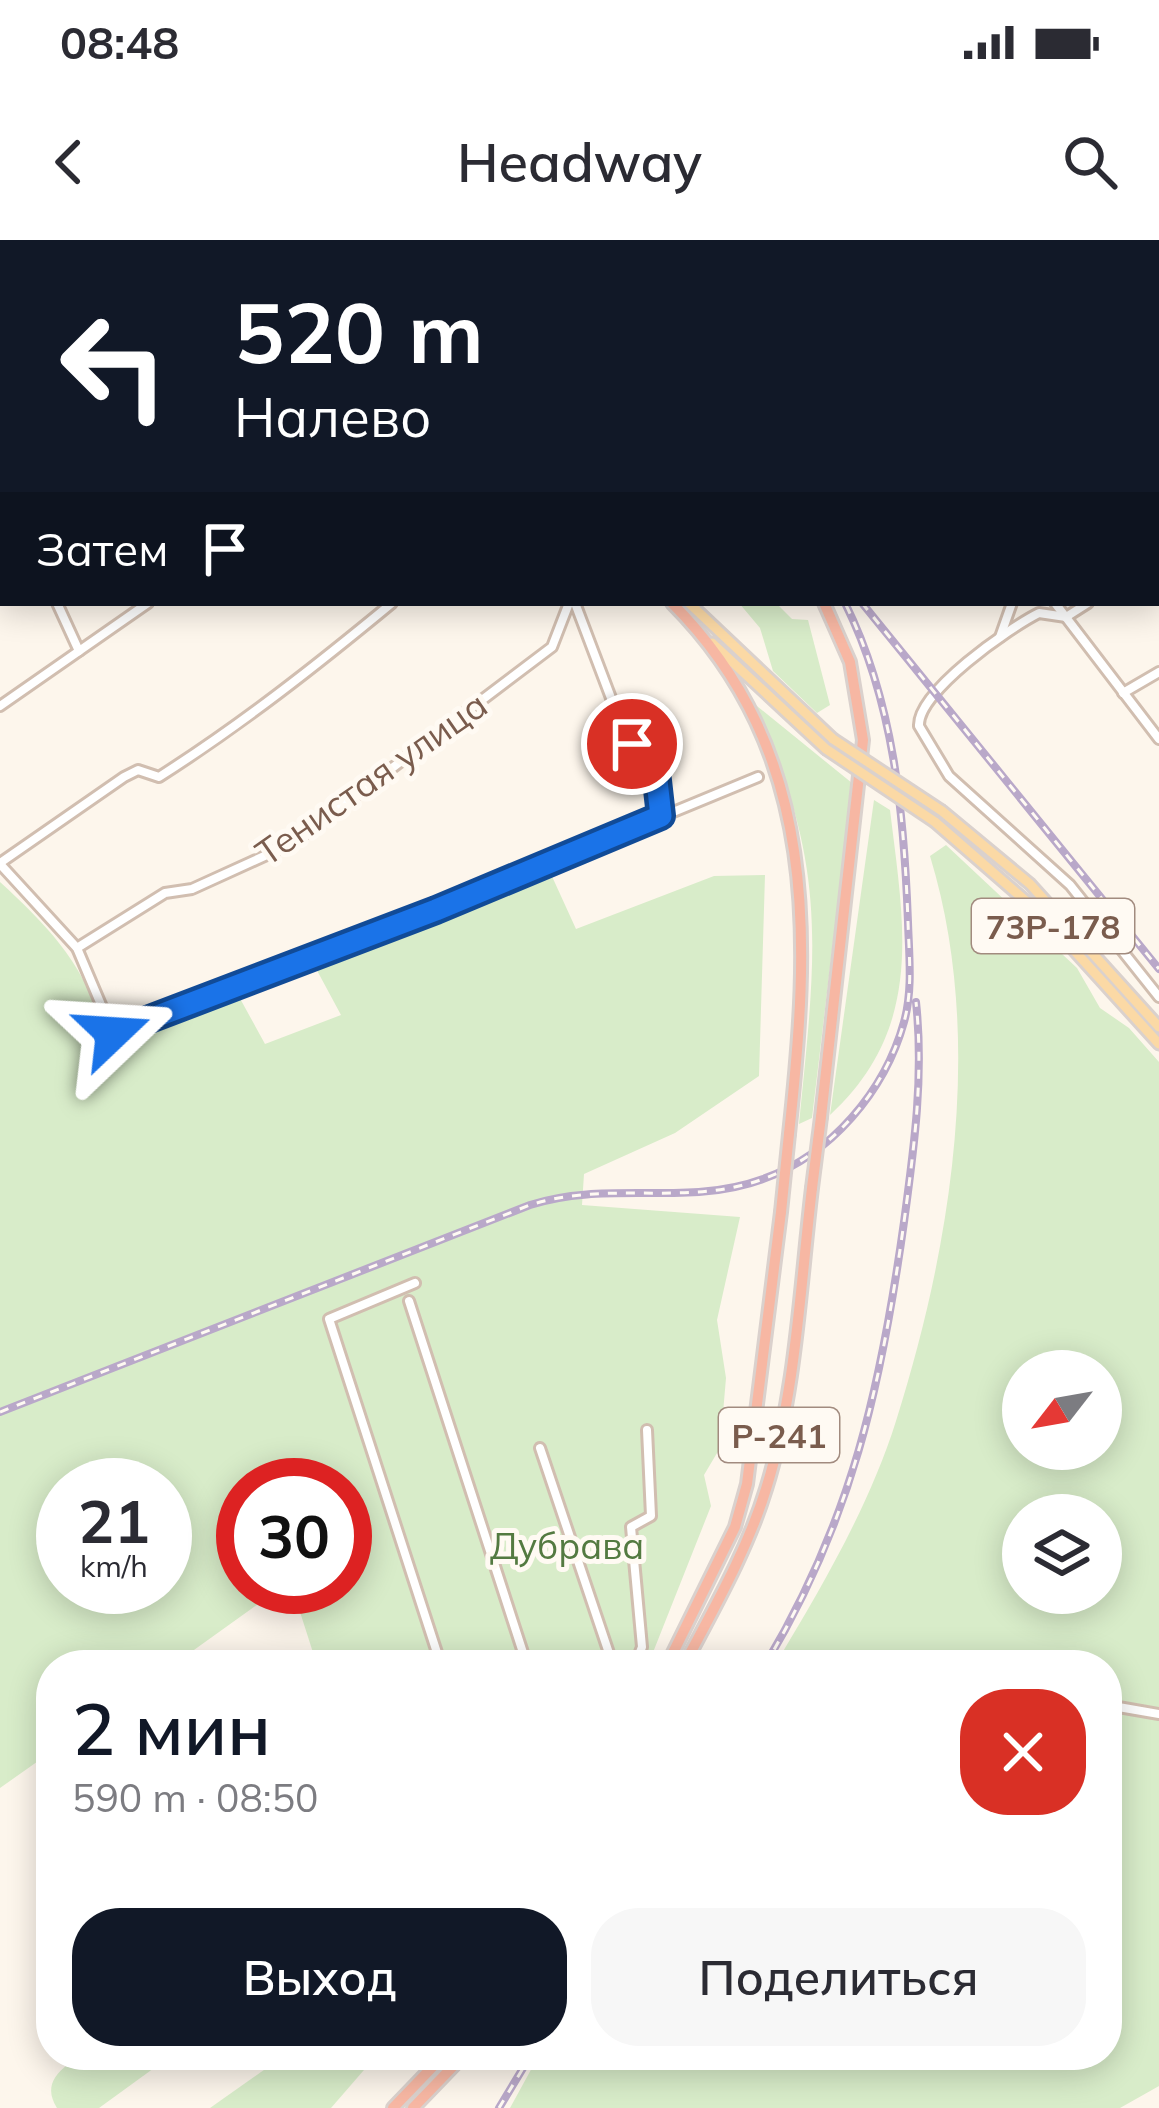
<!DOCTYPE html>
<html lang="ru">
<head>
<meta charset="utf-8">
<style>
	:root { --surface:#fff; --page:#f7f7f7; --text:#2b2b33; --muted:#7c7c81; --accent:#111827 }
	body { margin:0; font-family:Mulish,sans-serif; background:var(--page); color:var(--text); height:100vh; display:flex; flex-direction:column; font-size:45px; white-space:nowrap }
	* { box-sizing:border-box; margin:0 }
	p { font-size:39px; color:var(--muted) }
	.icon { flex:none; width:66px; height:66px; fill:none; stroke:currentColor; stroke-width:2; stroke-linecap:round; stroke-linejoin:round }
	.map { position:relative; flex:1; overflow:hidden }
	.panel { position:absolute; left:36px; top:1410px; width:1086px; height:420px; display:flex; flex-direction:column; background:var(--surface); border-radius:48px; box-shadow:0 6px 30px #0003 }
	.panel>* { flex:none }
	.guide { position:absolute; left:0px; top:0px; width:1161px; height:366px; box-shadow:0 6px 30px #0003; background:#111827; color:#fff; overflow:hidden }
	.needle { width:78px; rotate:239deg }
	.fabs { position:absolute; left:1002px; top:1110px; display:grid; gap:24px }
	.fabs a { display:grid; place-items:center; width:120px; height:120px; border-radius:50%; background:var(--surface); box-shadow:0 6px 30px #0003; font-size:60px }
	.speed { position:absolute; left:36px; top:1218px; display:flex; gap:24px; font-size:60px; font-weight:700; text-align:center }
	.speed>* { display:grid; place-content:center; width:156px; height:156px; border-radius:50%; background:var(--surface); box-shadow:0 6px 30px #0003; line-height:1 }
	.speed small { font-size:30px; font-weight:400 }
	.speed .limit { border:18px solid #d22; background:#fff; color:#111 }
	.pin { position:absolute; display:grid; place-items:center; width:102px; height:102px; color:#fff; margin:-51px; border:6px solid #fff; border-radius:50%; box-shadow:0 3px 12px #0007 }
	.me { position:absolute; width:132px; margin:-66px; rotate:70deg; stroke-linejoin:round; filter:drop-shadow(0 0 9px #0008) }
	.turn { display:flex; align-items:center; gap:42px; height:252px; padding:0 36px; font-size:54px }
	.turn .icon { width:156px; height:156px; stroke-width:2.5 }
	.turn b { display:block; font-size:84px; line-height:102px }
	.then { display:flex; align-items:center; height:114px; padding:0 36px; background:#0003; gap:24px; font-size:45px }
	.round { display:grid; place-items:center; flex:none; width:126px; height:126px; border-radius:48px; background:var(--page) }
	.head { display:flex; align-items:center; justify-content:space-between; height:204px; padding:0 36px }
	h1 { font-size:72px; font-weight:600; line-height:90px; color:var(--accent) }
	.button { display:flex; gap:24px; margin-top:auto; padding:24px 36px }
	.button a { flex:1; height:138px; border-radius:48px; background:var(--accent); color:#fff; font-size:48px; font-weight:600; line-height:138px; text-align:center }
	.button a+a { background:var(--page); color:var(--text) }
	.status { display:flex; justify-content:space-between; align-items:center; height:84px; padding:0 60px; background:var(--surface); direction:ltr }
	.status svg { height:33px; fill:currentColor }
	header { display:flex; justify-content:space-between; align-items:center; height:156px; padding:0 36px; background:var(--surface); font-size:54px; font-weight:600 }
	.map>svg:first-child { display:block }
	.green { fill:#d8ecc9; fill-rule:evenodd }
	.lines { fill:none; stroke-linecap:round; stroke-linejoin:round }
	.minor-casing { stroke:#d1beb0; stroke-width:14 }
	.major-casing { stroke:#dad1cd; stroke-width:15 }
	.highway-casing { stroke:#dad1cd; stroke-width:16 }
	.minor { stroke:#fff; stroke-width:8 }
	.major { stroke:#fbd9a5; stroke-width:9 }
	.highway { stroke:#f7b7a3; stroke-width:10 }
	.rail-casing { stroke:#b9a8c9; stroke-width:8 }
	.rail { stroke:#fffaf3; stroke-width:3; stroke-dasharray:9; stroke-linecap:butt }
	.major-bridge-casing { stroke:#dad1cd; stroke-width:15; stroke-linecap:butt }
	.highway-bridge-casing { stroke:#dad1cd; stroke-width:16; stroke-linecap:butt }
	.major-bridge { stroke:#fbd9a5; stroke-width:9 }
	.highway-bridge { stroke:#f7b7a3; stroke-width:10 }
	.route-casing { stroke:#114b97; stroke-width:30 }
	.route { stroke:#1a73e8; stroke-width:21 }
	.labels { text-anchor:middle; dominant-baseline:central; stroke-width:10; stroke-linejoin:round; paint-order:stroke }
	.shield { fill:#fffaf3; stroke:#a28b7f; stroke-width:3 }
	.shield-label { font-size:33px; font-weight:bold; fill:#7a5c4d }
	.street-label { font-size:36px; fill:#7a5c4d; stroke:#fffaf3 }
	.park-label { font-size:36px; fill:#537a41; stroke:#fffaf3 }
</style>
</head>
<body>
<div class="status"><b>08:48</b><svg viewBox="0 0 49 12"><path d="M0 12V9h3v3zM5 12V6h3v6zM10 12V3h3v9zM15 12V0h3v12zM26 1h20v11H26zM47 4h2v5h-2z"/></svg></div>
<header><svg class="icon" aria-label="back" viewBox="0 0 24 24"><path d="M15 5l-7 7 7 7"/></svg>Headway<svg class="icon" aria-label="search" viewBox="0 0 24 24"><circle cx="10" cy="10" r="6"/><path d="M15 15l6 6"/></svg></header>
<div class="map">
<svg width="1159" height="1868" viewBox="0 0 1159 1868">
	<rect width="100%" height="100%" fill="#fdf6ec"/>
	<!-- green -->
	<g class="green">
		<path d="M739,363H776L792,379L808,380L830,465L817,473L773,431L760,388Z"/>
		<path d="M752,462L852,543L812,878L799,884C816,711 830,625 752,462Z"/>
		<path d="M874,560L890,570C904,686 925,787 830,875Z"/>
		<path d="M946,605L1077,728L1100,768L1129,788L1159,822V1846L1120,1868H510L539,1815H1107V1425H775C821,1348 869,1267 896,1181C952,1004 985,796 930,616ZM1023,1131H1101V1209H1023ZM1023,1275H1101V1353H1023Z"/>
		<path d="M550,632L576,689L714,636L765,635L759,836L675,893L584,934L582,965L740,977L717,1080L726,1138L720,1208L704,1235L711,1266L648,1425H317L292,1347H345V1245H243V1347H282L173,1425H51V1512L0,1548V642C50,688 92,731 104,801L237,753L265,804L341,775L313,723ZM63,1245H165V1347H63Z"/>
		<path d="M81,1815H172L99,1868H57C41,1842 61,1829 81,1815Z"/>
		<path d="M285,1815H377L331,1868H210Z"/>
	</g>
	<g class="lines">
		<!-- minor casing -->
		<g class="minor-casing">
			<g id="minor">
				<path d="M778,0L780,3"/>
				<path d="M13,3L17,0"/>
				<path d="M204,3L208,0"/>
				<path d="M906,3L910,0"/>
				<path d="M0,13L3,11"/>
				<path d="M1158,155L1159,154"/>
				<path d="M0,170L3,168"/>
				<path d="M0,197L3,208"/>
				<path d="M0,316L3,314"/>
				<path d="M1158,319H1159"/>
				<path d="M57,363L79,411"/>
				<path d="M575,363L633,516L656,532L661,576"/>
				<path d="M1055,363L1159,499"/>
				<path d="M1066,377L1039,373C1009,388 917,452 919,486L949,536L1070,645L1159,757"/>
				<path d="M1066,377L1088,363"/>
				<path d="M1000,397L1012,363"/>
				<path d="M1123,453L1159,432"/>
				<path d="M0,466L148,363"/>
				<path d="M0,623L124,537L138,530L159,537C242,484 317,425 392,363"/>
				<path d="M0,624L77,708L113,793L465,658L758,537"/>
				<path d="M77,708L165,653L192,649L293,603L552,407L569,363"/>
				<path d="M415,1043L329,1079L441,1425"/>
				<path d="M409,1061L527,1425"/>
				<path d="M540,1208L613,1425"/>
				<path d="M635,1425L642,1407L631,1287L651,1276L647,1190"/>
				<path d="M1107,1465L1159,1474"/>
			</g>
		</g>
		<!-- major casing -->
		<g class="major-casing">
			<g id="major">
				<path d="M689,363L833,499"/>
				<path d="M712,403L826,509"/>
				<path d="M942,571L1030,644L1159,787"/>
				<path d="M935,582L1043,676L1159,804"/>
			</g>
		</g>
		<!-- highway casing -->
		<g class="highway-casing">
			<g id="highway">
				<path d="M329,0L331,3"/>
				<path d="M349,0L352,3"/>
				<path d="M672,363C821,513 810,701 789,894"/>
				<path d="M821,877L863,500L850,422L824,363"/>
				<path d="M667,1425L735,1287L747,1244L781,972"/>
				<path d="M684,1425C714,1368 747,1311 766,1249C796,1153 800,1048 812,948"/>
				<path d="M393,1868L444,1815"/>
				<path d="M413,1868L464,1815"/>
			</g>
		</g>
		<!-- minor -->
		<use href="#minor" class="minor"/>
		<!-- major -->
		<use href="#major" class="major"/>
		<!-- highway -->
		<use href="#highway" class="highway"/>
		<!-- rail casing -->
		<g class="rail-casing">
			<g id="rail">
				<path d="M562,0L565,3"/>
				<path d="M585,0L588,3"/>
				<path d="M862,363L1159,729"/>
				<path d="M0,1172L530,965C607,940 687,967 763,939C831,915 885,851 904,782C913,750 909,715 908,682C904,573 894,462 845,363"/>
				<path d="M765,1425C852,1280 881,1147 904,982C914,908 924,836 916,762"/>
				<path d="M499,1868L531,1815"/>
			</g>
		</g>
		<!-- rail -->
		<use href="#rail" class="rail"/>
		<!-- major-bridge casing -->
		<g class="major-bridge-casing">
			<g id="major-bridge">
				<path d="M833,499L942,571"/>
				<path d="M826,509L935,582"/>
			</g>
		</g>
		<!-- highway-bridge casing -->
		<g class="highway-bridge-casing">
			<g id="highway-bridge">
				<path d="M812,948L821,877"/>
				<path d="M781,972L789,894"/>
			</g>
		</g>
		<!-- major-bridge -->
		<use href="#major-bridge" class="major-bridge"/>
		<!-- highway-bridge -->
		<use href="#highway-bridge" class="highway-bridge"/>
	</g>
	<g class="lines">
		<!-- route casing -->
		<g class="route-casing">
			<path id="route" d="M113,793L436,670L661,576L656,532L633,516L632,504"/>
		</g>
		<!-- route -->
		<use href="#route" class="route"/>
	</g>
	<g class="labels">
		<!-- shield labels -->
		<g class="shield">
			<rect x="972" y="659" width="162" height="54" rx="9"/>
			<rect x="719" y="1168" width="120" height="54" rx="9"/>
		</g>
		<g class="shield-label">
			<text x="1053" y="686">73Р-178</text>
			<text x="779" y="1195">Р-241</text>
		</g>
		<!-- street labels -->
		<g class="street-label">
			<text transform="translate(371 538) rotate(-35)">Тенистая улица</text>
		</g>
		<!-- park labels -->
		<g class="park-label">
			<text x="567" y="1305">Дубрава</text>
		</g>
	</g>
</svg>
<div class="fabs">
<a><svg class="needle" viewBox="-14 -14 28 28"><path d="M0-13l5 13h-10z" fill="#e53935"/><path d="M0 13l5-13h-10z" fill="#7c7c81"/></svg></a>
<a><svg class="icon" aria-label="layers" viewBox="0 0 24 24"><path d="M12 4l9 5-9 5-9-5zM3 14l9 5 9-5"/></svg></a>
</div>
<div class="speed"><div>21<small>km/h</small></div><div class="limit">30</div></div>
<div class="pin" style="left:632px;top:504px;background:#d93025"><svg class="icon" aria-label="arrive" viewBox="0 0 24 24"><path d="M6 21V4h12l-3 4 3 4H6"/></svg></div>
<svg class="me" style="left:113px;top:793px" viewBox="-20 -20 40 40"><path d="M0-17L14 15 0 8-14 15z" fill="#1a73e8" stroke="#fff" stroke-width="4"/></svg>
<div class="guide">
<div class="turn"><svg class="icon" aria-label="left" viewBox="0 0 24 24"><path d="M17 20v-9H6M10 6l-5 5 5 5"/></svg><div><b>520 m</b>Налево</div></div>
<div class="then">Затем<svg class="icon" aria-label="arrive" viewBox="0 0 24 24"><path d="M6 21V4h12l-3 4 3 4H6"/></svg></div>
</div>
<section class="panel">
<div class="head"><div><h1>2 мин</h1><p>590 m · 08:50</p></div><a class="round" style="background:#d93025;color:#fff"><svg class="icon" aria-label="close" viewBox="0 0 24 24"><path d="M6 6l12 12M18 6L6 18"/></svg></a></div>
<div class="button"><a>Выход</a><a>Поделиться</a></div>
</section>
</div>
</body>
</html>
